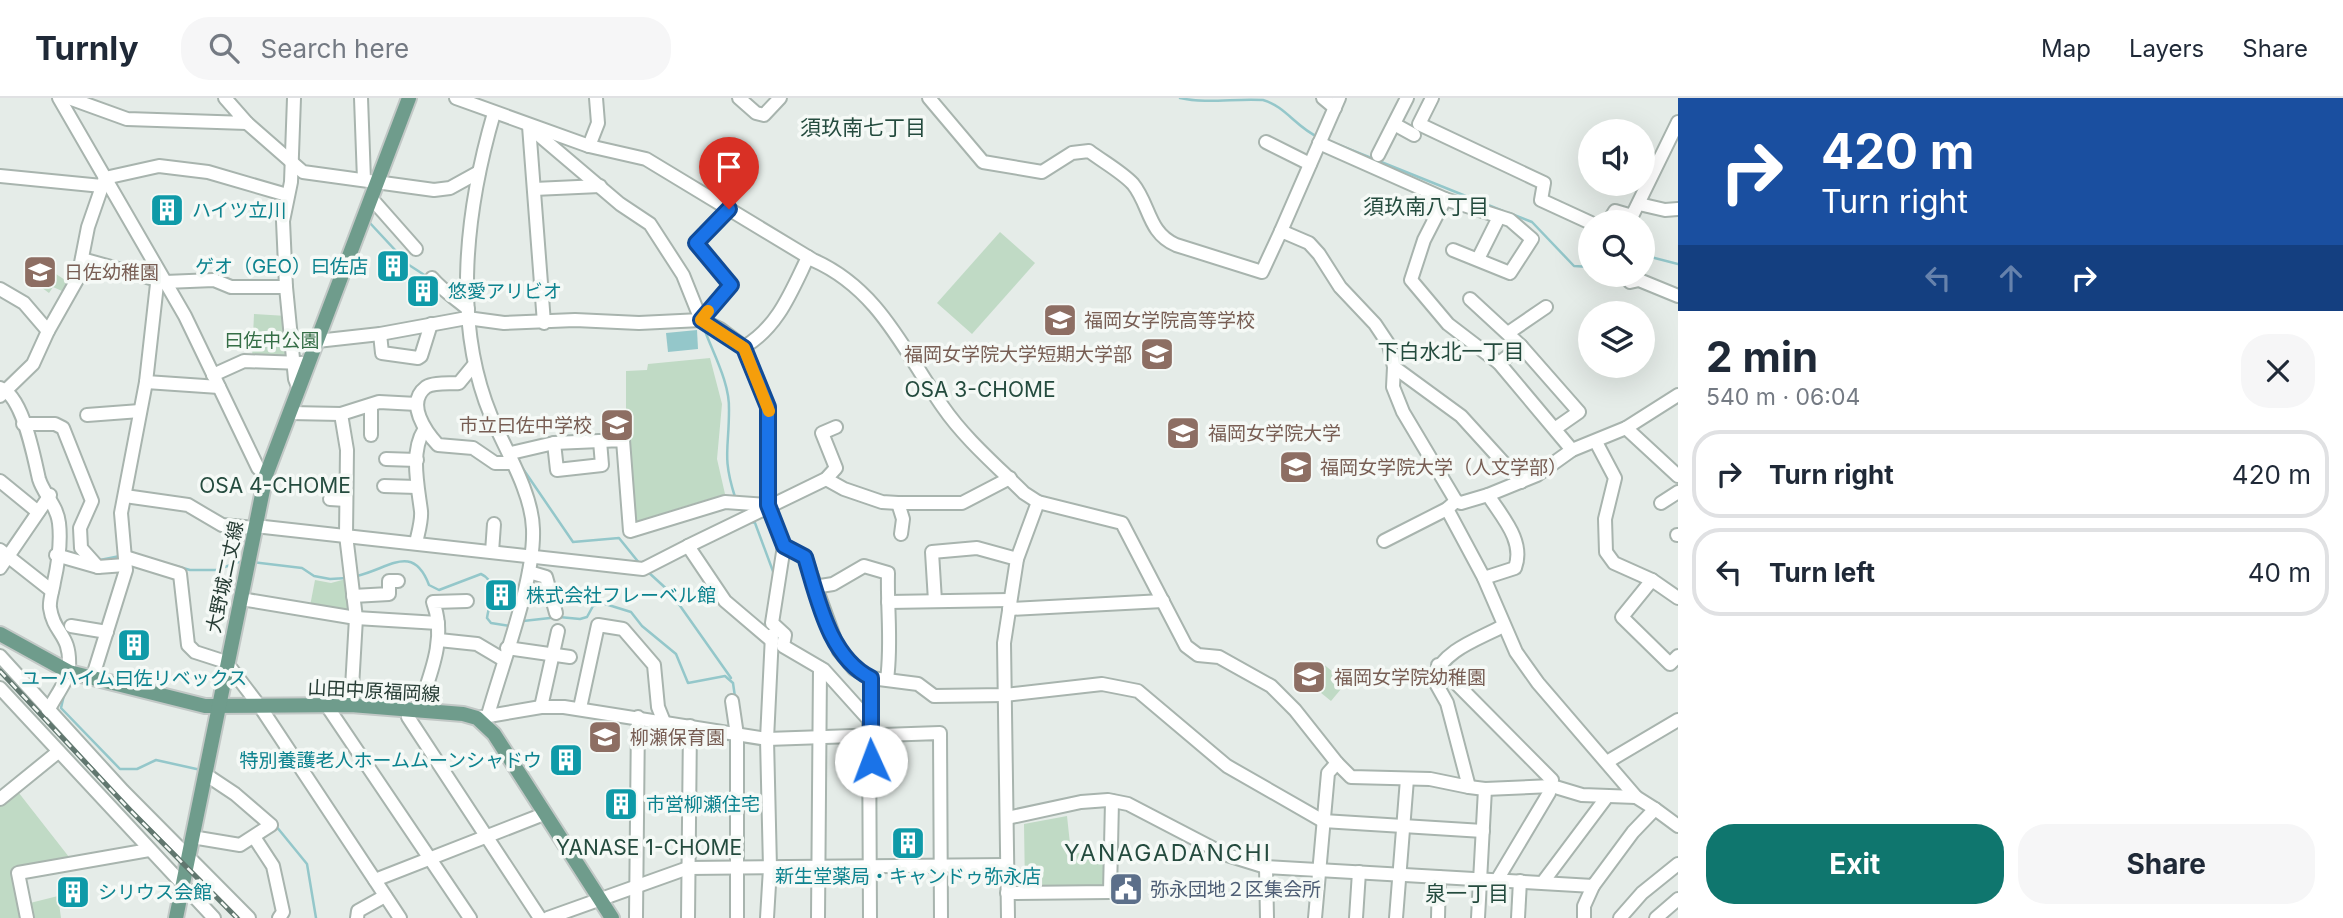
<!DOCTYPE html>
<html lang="en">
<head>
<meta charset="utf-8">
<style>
	:root { --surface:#fff; --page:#f6f6f7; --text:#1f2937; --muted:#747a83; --line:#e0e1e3; --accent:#0f766e }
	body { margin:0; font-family:Inter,"Noto Sans JP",sans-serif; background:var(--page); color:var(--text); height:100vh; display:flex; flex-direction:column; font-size:26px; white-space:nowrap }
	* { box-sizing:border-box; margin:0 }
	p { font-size:23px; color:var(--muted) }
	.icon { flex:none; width:38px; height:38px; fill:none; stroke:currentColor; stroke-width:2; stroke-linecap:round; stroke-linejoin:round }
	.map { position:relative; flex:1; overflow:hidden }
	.side { display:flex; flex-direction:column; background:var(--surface); width:665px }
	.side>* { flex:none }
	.banner { background:#1a4fa0; color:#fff; overflow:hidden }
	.tools { position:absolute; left:1578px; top:21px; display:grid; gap:14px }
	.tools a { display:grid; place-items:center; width:77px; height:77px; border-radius:50%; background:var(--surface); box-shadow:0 7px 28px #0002; font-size:35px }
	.pin { position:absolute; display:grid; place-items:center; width:60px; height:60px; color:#fff; margin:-72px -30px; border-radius:50% 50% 50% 0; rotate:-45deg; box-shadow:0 0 7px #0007 }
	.pin .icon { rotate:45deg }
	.me { position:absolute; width:77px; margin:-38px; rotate:358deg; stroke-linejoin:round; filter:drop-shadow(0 0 5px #0008) }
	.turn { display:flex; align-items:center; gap:24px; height:147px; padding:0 28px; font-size:32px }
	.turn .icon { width:91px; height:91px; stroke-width:2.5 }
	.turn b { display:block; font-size:49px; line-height:60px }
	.lanes { display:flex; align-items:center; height:66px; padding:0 28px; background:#0003; justify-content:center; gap:35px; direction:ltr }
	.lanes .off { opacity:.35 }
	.round { display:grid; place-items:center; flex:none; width:74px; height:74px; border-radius:28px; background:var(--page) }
	.overview { display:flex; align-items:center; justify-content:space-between; height:119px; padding:0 28px }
	h1 { font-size:42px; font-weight:700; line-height:52px }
	.action { display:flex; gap:14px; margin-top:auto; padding:14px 28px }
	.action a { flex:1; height:80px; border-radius:28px; background:var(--accent); color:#fff; font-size:28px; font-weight:700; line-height:80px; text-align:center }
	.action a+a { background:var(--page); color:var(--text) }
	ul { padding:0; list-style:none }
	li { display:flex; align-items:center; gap:21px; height:88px; margin:0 14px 10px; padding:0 14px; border:4px solid var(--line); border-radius:28px }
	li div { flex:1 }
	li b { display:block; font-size:26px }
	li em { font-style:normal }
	header { display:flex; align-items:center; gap:42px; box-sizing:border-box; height:98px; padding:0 35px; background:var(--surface); border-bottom:2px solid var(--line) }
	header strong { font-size:33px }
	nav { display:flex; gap:38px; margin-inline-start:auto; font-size:24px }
	.search { width:490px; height:63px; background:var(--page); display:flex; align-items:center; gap:18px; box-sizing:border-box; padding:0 24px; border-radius:28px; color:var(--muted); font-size:26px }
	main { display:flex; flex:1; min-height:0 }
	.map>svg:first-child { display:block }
	.green { fill:#c0dac5 }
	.water { fill:#94c7ca }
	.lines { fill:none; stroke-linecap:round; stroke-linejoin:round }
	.stream { stroke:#94c7ca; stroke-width:2.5 }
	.minor-casing { stroke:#a8b4ae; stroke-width:16 }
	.major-casing { stroke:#c2c8c6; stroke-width:18 }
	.minor { stroke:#fff; stroke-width:12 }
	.major { stroke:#6f9c8c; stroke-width:14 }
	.rail-casing { stroke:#61776f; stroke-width:5 }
	.rail { stroke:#f5f9f6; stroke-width:2.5; stroke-dasharray:8; stroke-linecap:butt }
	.route-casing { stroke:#114b97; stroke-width:18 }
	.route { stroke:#1a73e8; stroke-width:12 }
	.slow { stroke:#f59e0b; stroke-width:12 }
	.labels { text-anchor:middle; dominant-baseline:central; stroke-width:7; stroke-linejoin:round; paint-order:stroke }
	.culture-label { font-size:19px; fill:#0d838f; stroke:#f5f9f6; text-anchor:start }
	.education-label { font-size:19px; fill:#785e54; stroke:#f5f9f6; text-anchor:start }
	.park-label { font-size:19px; fill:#356e46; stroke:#f5f9f6 }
	.street-label { font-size:19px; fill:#263c34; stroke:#f5f9f6 }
	.service-label { font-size:19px; fill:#4e5e75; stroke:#f5f9f6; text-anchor:start }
	.neighbourhood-label { font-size:21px; fill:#244b3e; stroke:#f5f9f6 }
	.quarter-label { font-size:23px; letter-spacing:2px; fill:#244b3e; stroke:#f5f9f6 }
</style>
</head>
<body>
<header>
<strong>Turnly</strong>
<div class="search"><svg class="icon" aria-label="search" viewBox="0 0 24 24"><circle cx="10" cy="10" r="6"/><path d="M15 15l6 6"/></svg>Search here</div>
<nav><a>Map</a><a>Layers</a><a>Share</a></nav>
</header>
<main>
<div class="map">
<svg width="1678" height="820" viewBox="0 0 1678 820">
	<rect width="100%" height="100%" fill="#e5ece8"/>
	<!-- green -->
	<g class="green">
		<path d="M1000,134L1035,165L972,236L937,205Z"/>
		<path d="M35,174L47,182L53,174L68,184L62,193L53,189L49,195L30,181Z"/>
		<path d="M254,216L287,218L295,265L252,261Z"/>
		<path d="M710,260L722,306L717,361L725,396L634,424L626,333V273L647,272L648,266Z"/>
		<path d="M346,481L349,513L310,508L315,482L331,485Z"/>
		<path d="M1321,564L1346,585L1331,603L1305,582Z"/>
		<path d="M15,690L69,759L19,770L26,806L58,798L61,820H0V703Z"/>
		<path d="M1067,718L1071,755H1104V788L1025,790L1024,726Z"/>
	</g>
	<!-- water -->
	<path class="water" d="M697,232L698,251L668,254L666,235Z"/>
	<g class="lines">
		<!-- stream -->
		<g class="stream">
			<path d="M1180,0C1207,6 1236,0 1263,2C1285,8 1297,30 1318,39"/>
			<path d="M1324,41L1503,113"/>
			<path d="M1509,115L1532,124L1574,168L1591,169"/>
			<path d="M369,124L409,167L426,178"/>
			<path d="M1643,157L1678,166"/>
			<path d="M705,233C714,257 730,286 729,312C729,352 722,358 735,399"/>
			<path d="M519,365L573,444L619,440L640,466"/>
			<path d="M750,423L755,425L774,476"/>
			<path d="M140,458L190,472H216L242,463"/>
			<path d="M100,462L120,458"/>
			<path d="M252,464L302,470L314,478L330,481L347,480"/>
			<path d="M647,473L671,495L731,580"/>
			<path d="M357,478C390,470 413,445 429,487L439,492L481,476C499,484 489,505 487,520L491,525L510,528"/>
			<path d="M523,523L559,519L580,521L587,519L593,508L602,505L631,514L642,528L676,556L688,585L725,578L733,585L735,599"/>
			<path d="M64,597L61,610L120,671H137L156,662L201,672"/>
			<path d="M276,728L307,766L316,820"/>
		</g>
		<!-- minor casing -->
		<g class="minor-casing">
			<g id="minor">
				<path d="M59,0L185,218L258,370L266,377"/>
				<path d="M69,0L127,21L247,25L225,0"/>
				<path d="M294,0L291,84L283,123L286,189L295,281L299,291"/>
				<path d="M361,0L364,82"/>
				<path d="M456,0L589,48L646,61L813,162C879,191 904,253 943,309C965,341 997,368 1024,395L1038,404L1122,425L1186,548L1198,557L1219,559L1271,588L1295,612L1337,665"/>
				<path d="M739,0L756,15L764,17L780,0"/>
				<path d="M929,0L983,64L1042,74L1072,55L1089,53C1102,63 1122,74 1133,86C1150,107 1148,135 1176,147L1262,174L1281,133L1309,145L1319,156L1340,189L1375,226L1389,247L1394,269L1393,289L1403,314L1456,403"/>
				<path d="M1323,0L1335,10"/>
				<path d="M1432,0L1419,26L1544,85L1541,102L1591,125"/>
				<path d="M247,25L303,74L434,92L450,90L479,74"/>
				<path d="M1394,26L1414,37"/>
				<path d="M529,28L544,225"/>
				<path d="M534,33L620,106L650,126L683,177L701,222"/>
				<path d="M1266,44L1310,66"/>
				<path d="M1319,45L1445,101L1424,142L1411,182L1448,226L1499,265"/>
				<path d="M589,48L598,25L596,0"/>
				<path d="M1378,57L1407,0"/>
				<path d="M0,78L102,88"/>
				<path d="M534,91L600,88"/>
				<path d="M371,100L416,151"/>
				<path d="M1445,101L1510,122L1532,141L1510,175L1453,152"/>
				<path d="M1639,106L1665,112L1678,111"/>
				<path d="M1608,124L1615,113L1632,118L1678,24"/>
				<path d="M1281,133L1339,0"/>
				<path d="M82,161L165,184L214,182L231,189H286"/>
				<path d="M1478,161L1499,119"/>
				<path d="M432,180C442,192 455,200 468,211"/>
				<path d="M1630,184L1639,182L1678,198"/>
				<path d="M0,191L24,205L48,233L33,266L0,298"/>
				<path d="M1470,201L1521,248"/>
				<path d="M701,222L731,187L696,145L729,111"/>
				<path d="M48,233L78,180L88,129L105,80L159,68L208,74L287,97"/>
				<path d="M1508,235L1546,209"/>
				<path d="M380,236L382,255L418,260L421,258L431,226"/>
				<path d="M317,243L380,236L467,220L504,225L575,222L639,225L701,222L720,231L744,249L768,309V407L784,448L772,525L785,537L783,548L824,572L869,622L870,820"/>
				<path d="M744,249C778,229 791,194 808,159"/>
				<path d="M473,268L459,285C450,286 434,284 426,289C405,305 426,334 438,347L473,350L495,365H511"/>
				<path d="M1394,269L1461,318L1521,384"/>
				<path d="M213,277L244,263L302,265"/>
				<path d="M146,284L219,289"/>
				<path d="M0,290C23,297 34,360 39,381C44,397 57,407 59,425C61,442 58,466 54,484C53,492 49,502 50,510C54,537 71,535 69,570C68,583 54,600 48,613"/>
				<path d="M290,315L341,316L379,304L417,306"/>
				<path d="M341,316L347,352L346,437L356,520L351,607"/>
				<path d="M87,317L140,313"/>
				<path d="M23,326H55L63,330L92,403L80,430L81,450L98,469"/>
				<path d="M1556,330L1579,314L1521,248L1499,265L1572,352"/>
				<path d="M1626,330L1678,378"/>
				<path d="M371,337V307"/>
				<path d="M1596,344L1615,380L1605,421L1606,454L1614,465L1652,482L1678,500"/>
				<path d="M554,345L557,372L602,367L600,343"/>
				<path d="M511,355L554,345L623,342L630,433L725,404L768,407"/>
				<path d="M386,361L417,362"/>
				<path d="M826,381L844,391L882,404L898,405H962L1010,380"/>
				<path d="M0,383L38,414"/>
				<path d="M384,388L417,389"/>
				<path d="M125,398L188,407L222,427L255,430"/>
				<path d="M330,401L346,402"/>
				<path d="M898,405L903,421L901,436"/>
				<path d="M1661,405L1678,394"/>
				<path d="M1447,411L1484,480L1516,554L1538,585L1636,699"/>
				<path d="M255,428L643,471L688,448"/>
				<path d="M1677,437H1678"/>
				<path d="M1384,443L1447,411L1456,403L1461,405L1488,397L1537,377L1572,352L1626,330L1678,297"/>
				<path d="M416,445C418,435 422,423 421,413C418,389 410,354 424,332"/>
				<path d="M784,448L805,459L839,553L854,571L871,580L918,586L934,598L1005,597L1102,586L1138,593L1227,668L1323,723L1483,733"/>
				<path d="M0,452L52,493"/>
				<path d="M492,454L494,426"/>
				<path d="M56,457L98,469L125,467"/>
				<path d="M125,459L180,476L188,547L195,554L226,564L261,610L400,820"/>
				<path d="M0,470L50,397"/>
				<path d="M529,474L546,479L556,515"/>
				<path d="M1484,480L1515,470C1525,443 1502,419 1488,397"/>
				<path d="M1652,482L1622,519L1670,566L1678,558"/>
				<path d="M814,489L833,486L864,468L888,475C887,511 892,546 887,581"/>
				<path d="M353,498L389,496V483H398"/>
				<path d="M241,501L356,520L438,525"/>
				<path d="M935,503L932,454L977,450L1017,461"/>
				<path d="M888,504L1010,502"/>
				<path d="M1009,511L1163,503"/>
				<path d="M71,528L107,534"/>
				<path d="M439,542L477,546L504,562"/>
				<path d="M772,543L725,503L688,448L826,381L836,370L822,335L836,329"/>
				<path d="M507,550L570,559"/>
				<path d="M0,558L123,693L249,820"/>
				<path d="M1438,567L1552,682L1549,695L1497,782"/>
				<path d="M92,581L126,472L121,415L146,284L157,186L165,184"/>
				<path d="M0,590L214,820"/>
				<path d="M732,603L737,637V820"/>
				<path d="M327,608L470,820"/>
				<path d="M541,609L558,533"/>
				<path d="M580,610L598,527L623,531L654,567L658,609L664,624"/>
				<path d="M408,612V619L540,820"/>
				<path d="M418,613C430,577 447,540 433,504L467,503"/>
				<path d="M488,617C502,566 535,482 533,431C532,394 505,351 491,318C452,224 466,111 494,15"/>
				<path d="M477,620L541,609H564L767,641L940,635L941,820"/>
				<path d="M869,622L871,580"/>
				<path d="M1607,664L1678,622"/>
				<path d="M1469,689L1485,691L1552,688L1582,697L1636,699L1655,711"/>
				<path d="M0,701L58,654"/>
				<path d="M1007,720L1081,704L1108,702L1128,706L1224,756L1266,769L1593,788L1633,734L1655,711L1678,728"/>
				<path d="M192,739L240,747L271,727L235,696L205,676"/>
				<path d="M254,739L273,768L283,814L279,820"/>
				<path d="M1266,769L1267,820"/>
				<path d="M375,782L544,716"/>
				<path d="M1543,784L1606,700"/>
				<path d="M1007,795L1110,794L1112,703"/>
				<path d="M27,820L18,775L149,752"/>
				<path d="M357,820L358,813L385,798"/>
				<path d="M548,820L688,770L1007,767"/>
				<path d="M636,820L638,619"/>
				<path d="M688,820L690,628"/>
				<path d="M767,820L770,770L767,641L772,537"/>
				<path d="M818,820L820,570"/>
				<path d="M1008,820L1004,545L1017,461L1038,404"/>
				<path d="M1315,820L1328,675L1337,665L1351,679L1430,681L1469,689L1447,605L1433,580C1445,551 1477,542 1503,528"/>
				<path d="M1356,820L1359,774"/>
				<path d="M1396,820L1407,681"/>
				<path d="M1438,820L1439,779"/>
				<path d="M1478,820L1485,691"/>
				<path d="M1518,820L1520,783"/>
				<path d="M1584,820V808L1593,788"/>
				<path d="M1620,820L1642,795L1678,766"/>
				<path d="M1656,820L1678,801"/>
			</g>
		</g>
		<!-- major casing -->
		<g class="major-casing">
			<g id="major">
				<path d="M0,536L69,574L205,608L351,607L463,616L477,620L494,636L612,820"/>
				<path d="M176,820L266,377L409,0"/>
			</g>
		</g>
		<!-- minor -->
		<use href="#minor" class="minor"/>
		<!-- major -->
		<use href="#major" class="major"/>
		<!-- rail casing -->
		<g class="rail-casing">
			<path id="rail" d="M0,573L130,712L237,820"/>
		</g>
		<!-- rail -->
		<use href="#rail" class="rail"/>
	</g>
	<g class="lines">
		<!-- route casing -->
		<g class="route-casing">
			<path id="route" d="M729,111L696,145L731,187L701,222L744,250L768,309V407L784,448L805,459C818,501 829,559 871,580V663"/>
		</g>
		<!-- route -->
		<use href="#route" class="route"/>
		<!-- slow -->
		<path class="slow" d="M708,213L701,222L744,250L769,313"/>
	</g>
	<!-- icons -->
	<defs>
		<g id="building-square" transform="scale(1.75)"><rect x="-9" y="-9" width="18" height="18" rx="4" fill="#0f9aa8" stroke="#f5f9f6"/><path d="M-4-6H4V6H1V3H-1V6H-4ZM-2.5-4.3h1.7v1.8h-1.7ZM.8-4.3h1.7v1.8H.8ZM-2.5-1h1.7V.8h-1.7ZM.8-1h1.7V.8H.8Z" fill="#fff"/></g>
		<g id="school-square" transform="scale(1.75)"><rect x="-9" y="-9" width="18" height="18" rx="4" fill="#8d6e63" stroke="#f5f9f6"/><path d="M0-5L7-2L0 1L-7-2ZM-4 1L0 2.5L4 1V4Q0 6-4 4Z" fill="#fff"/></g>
		<g id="university-square" transform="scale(1.75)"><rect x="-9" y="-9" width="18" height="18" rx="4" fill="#8d6e63" stroke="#f5f9f6"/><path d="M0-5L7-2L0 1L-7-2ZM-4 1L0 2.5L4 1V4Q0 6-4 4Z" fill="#fff"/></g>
		<g id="civic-square" transform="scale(1.75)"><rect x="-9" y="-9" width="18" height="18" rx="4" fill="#5c6f8a" stroke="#f5f9f6"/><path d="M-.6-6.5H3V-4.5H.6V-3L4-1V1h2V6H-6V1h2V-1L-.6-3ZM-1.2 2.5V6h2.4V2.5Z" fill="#fff"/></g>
	</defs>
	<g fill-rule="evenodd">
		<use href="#building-square" x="167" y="112"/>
		<use href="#building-square" x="393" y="168"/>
		<use href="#school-square" x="40" y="174"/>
		<use href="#building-square" x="423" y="193"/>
		<use href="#school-square" x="1060" y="222"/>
		<use href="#university-square" x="1157" y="256"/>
		<use href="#school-square" x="617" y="327"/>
		<use href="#university-square" x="1183" y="335"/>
		<use href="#university-square" x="1296" y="369"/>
		<use href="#building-square" x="501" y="497"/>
		<use href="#building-square" x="134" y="547"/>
		<use href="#school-square" x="1309" y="579"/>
		<use href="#school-square" x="605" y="639"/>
		<use href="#building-square" x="566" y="662"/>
		<use href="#building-square" x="621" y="706"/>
		<use href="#building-square" x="908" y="745"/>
		<use href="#civic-square" x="1126" y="791"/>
		<use href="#building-square" x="73" y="794"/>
	</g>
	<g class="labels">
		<!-- culture labels -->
		<g class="culture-label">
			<text x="192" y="112">ハイツ立川</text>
			<text x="368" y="168" text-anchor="end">ゲオ（GEO）曰佐店</text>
			<text x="448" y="193">悠愛アリビオ</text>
			<text x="526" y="497">株式会社フレーベル館</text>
			<text x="134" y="580" text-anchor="middle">ユーハイム曰佐リベックス</text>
			<text x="542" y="662" text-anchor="end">特別養護老人ホームムーンシャドウ</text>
			<text x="646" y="706">市営柳瀬住宅</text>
			<text x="908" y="778" text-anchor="middle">新生堂薬局・キャンドゥ弥永店</text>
			<text x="98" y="794">シリウス会館</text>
		</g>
		<!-- education labels -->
		<g class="education-label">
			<text x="64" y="174">日佐幼稚園</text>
			<text x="1084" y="222">福岡女学院高等学校</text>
			<text x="1132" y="256" text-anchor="end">福岡女学院大学短期大学部</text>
			<text x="592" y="327" text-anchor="end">市立曰佐中学校</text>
			<text x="1208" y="335">福岡女学院大学</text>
			<text x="1320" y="369">福岡女学院大学（人文学部）</text>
			<text x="1334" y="579">福岡女学院幼稚園</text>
			<text x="630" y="639">柳瀬保育園</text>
		</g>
		<!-- park labels -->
		<g class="park-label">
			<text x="272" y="242">曰佐中公園</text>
		</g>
		<!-- street labels -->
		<g class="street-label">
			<text transform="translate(225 479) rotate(-78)">大野城二丈線</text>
			<text transform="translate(374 593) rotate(3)">山田中原福岡線</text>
		</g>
		<!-- service labels -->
		<g class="service-label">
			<text x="1150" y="791">弥永団地２区集会所</text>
		</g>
		<!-- neighbourhood labels -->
		<g class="neighbourhood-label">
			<text x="863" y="29">須玖南七丁目</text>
			<text x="1426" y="108">須玖南八丁目</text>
			<text x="1451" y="253">下白水北一丁目</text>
			<text x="980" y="291">OSA 3-CHOME</text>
			<text x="275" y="387">OSA 4-CHOME</text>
			<text x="649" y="749">YANASE 1-CHOME</text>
			<text x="1467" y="795">泉一丁目</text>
		</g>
		<!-- quarter labels -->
		<g class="quarter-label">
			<text x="1168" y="755">YANAGADANCHI</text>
		</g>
	</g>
</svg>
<div class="tools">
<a><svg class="icon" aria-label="sound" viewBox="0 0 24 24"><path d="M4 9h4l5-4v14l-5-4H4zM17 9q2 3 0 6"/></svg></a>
<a><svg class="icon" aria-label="search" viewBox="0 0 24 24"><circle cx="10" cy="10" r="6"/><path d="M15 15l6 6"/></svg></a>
<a><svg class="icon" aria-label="layers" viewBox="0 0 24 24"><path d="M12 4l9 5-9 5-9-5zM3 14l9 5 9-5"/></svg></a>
</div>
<div class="pin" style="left:729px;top:111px;background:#d93025"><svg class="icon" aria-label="arrive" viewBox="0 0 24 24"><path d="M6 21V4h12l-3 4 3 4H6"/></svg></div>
<svg class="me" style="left:871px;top:663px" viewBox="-20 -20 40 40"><circle r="19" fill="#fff"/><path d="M0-13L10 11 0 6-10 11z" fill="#1a73e8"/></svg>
</div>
<section class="side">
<div class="banner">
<div class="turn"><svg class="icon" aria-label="right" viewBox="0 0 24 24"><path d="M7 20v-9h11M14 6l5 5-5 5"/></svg><div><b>420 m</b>Turn right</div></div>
<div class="lanes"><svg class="icon off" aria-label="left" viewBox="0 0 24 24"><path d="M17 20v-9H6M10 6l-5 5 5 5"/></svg><svg class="icon off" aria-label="ahead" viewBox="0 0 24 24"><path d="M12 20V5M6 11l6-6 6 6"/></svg><svg class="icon" aria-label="right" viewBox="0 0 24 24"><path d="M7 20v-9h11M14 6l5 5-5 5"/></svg></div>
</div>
<div class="overview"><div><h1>2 min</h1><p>540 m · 06:04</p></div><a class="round"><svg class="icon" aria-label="close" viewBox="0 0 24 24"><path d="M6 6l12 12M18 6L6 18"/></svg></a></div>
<ul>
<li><svg class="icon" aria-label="right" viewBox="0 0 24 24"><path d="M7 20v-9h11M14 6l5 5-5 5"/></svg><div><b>Turn right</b></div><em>420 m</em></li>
<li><svg class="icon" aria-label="left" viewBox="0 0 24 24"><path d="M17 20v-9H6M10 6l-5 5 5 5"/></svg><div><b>Turn left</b></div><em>40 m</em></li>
</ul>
<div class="action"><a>Exit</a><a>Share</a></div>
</section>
</main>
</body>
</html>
